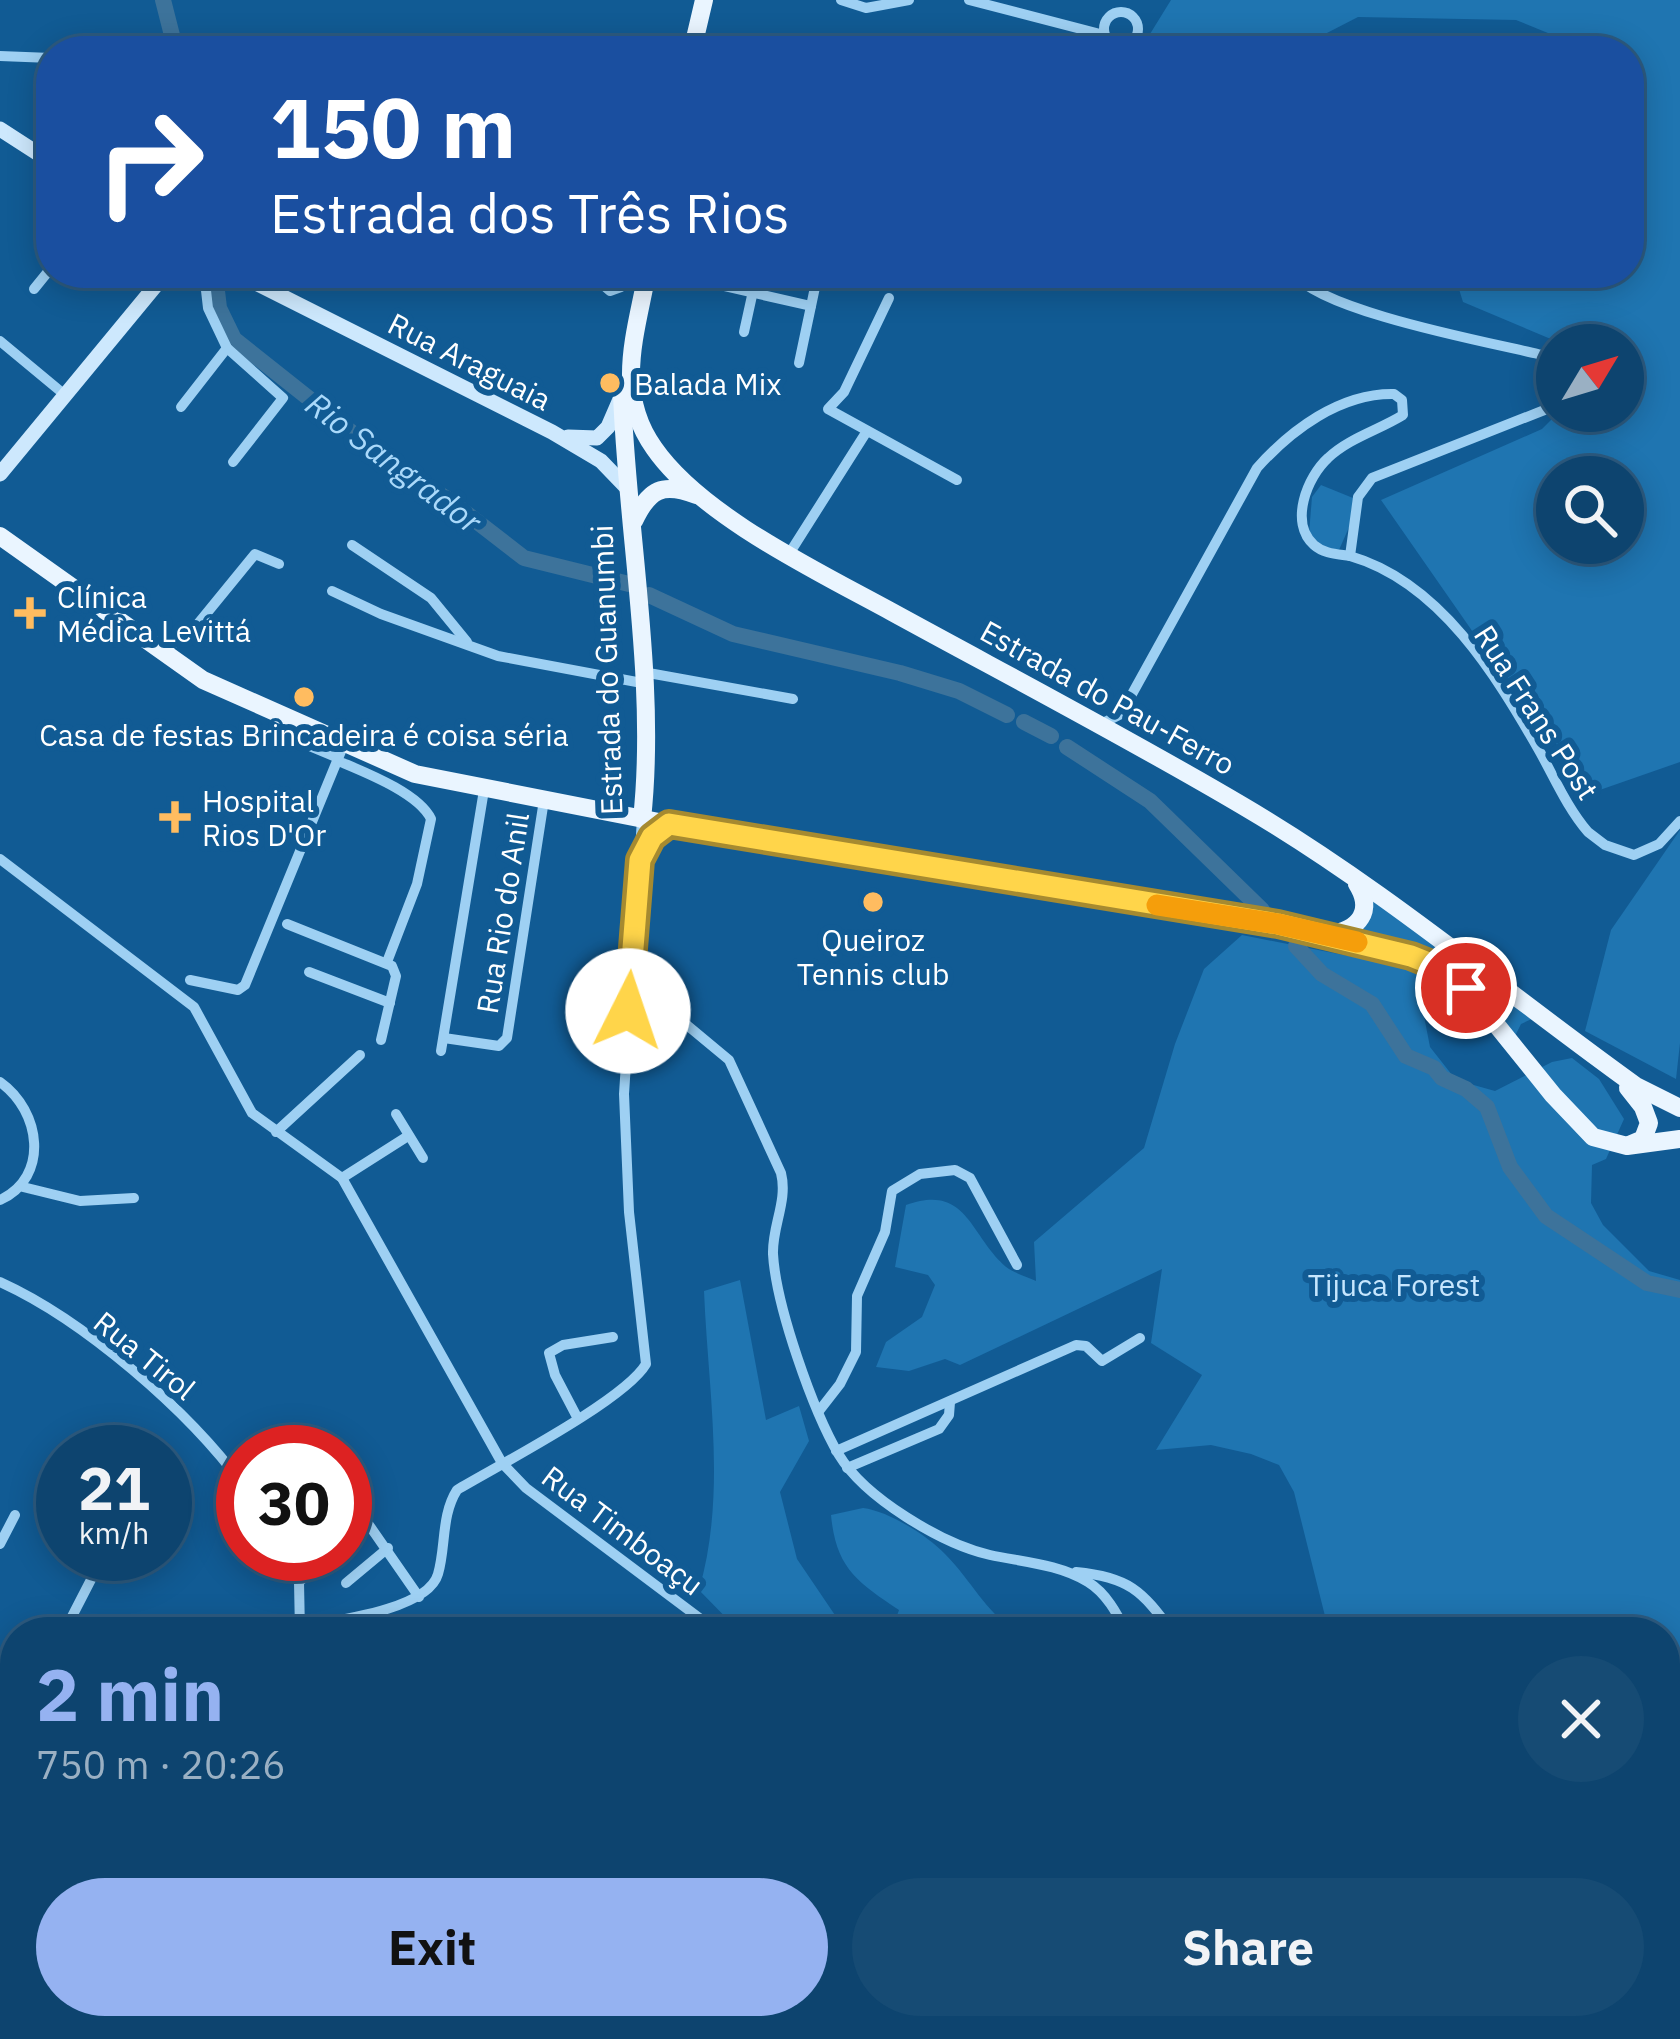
<!DOCTYPE html>
<html lang="en">
<head>
<meta charset="utf-8">
<style>
	:root { --surface:#0d446f; --page:#164b74; --text:#f1f3f6; --muted:#9ab0c3; --line:#2d5c82; --accent:#95b2f1 }
	body { margin:0; font-family:"IBM Plex Sans",sans-serif; background:var(--page); color:var(--text); height:100vh; display:flex; flex-direction:column; font-size:45px; white-space:nowrap }
	* { box-sizing:border-box; margin:0 }
	p { font-size:39px; color:var(--muted) }
	.icon { flex:none; width:66px; height:66px; fill:none; stroke:currentColor; stroke-width:2; stroke-linecap:round; stroke-linejoin:round }
	.map { position:relative; flex:1; overflow:hidden }
	.drawer { position:absolute; left:0px; top:1617px; width:1680px; height:423px; display:flex; flex-direction:column; background:var(--surface); border-radius:48px 48px 0 0; box-shadow:0 6px 30px #0003,0 0 0 3px var(--line) }
	.drawer>* { flex:none }
	.hud { position:absolute; left:36px; top:36px; width:1608px; height:252px; border-radius:48px; box-shadow:0 6px 30px #0003,0 0 0 3px var(--line); background:#1a4fa0; color:#fff; overflow:hidden }
	.needle { width:78px; rotate:52deg }
	.buttons { position:absolute; left:1536px; top:324px; display:grid; gap:24px }
	.buttons a { display:grid; place-items:center; width:108px; height:108px; border-radius:50%; background:var(--surface); box-shadow:0 6px 30px #0003,0 0 0 3px var(--line); font-size:60px }
	.speed { position:absolute; left:36px; top:1425px; display:flex; gap:24px; font-size:60px; font-weight:700; text-align:center }
	.speed>* { display:grid; place-content:center; width:156px; height:156px; border-radius:50%; background:var(--surface); box-shadow:0 6px 30px #0003,0 0 0 3px var(--line); line-height:1 }
	.speed small { font-size:30px; font-weight:400 }
	.speed .limit { border:18px solid #d22; background:#fff; color:#111 }
	.pin { position:absolute; display:grid; place-items:center; width:102px; height:102px; color:#fff; margin:-51px; border:6px solid #fff; border-radius:50%; box-shadow:0 3px 12px #0007 }
	.me { position:absolute; width:132px; margin:-66px; rotate:4deg; stroke-linejoin:round; filter:drop-shadow(0 0 9px #0008) }
	.turn { display:flex; align-items:center; gap:42px; height:252px; padding:0 36px; font-size:54px }
	.turn .icon { width:156px; height:156px; stroke-width:2.5 }
	.turn b { display:block; font-size:84px; line-height:102px }
	.round { display:grid; place-items:center; flex:none; width:126px; height:126px; border-radius:63px; background:var(--page) }
	.summary { display:flex; align-items:center; justify-content:space-between; height:204px; padding:0 36px }
	h1 { font-size:72px; font-weight:800; line-height:90px; color:var(--accent) }
	.action { display:flex; gap:24px; margin-top:auto; padding:24px 36px }
	.action a { flex:1; height:138px; border-radius:72px; background:var(--accent); color:#111; font-size:48px; font-weight:800; line-height:138px; text-align:center }
	.action a+a { background:var(--page); color:var(--text) }
	.map>svg:first-child { display:block }
	.green { fill:#1f75b1; fill-rule:evenodd }
	.lines { fill:none; stroke-linecap:round; stroke-linejoin:round }
	.stream { stroke:#8fcdf7; stroke-width:3 }
	.river { stroke:#3d739b; stroke-width:16 }
	.street { stroke:#9ed0f3; stroke-width:10 }
	.secondary { stroke:#cde8fd; stroke-width:15 }
	.primary { stroke:#eaf5ff; stroke-width:18 }
	.route-casing { stroke:#a68a30; stroke-width:30 }
	.route { stroke:#ffd54a; stroke-width:21 }
	.slow { stroke:#f59e0b; stroke-width:21 }
	.poi-dot { fill:#ffbc60; stroke:#115b94; stroke-width:4.5 }
	.labels { text-anchor:middle; dominant-baseline:central; stroke-width:12; stroke-linejoin:round; paint-order:stroke }
	.street-label { font-size:30px; fill:#fff; stroke:#115b94 }
	.poi-label { font-size:30px; fill:#fff; stroke:#115b94; text-anchor:start }
	.park-label { font-size:30px; fill:#c6e6fe; stroke:#115b94 }
	.water-label { font-size:33px; font-style:italic; fill:#aad9fa; stroke:#115b94 }
</style>
</head>
<body>
<div class="map">
<svg width="1680" height="2039" viewBox="0 0 1680 2039">
	<rect width="100%" height="100%" fill="#115b94"/>
	<!-- green -->
	<g class="green">
		<path d="M1171,0H1680V762L1594,792L1507,681L1381,500L1542,429L1560,411H1623V345H1565L1463,302L1454,273H1629V51H1592L1516,20L1358,17L1292,51H1167L1150,34ZM1557,477H1623V543H1557Z"/>
		<path d="M1321,485L1353,498L1350,525L1339,550L1329,551L1309,534L1312,497Z"/>
		<path d="M1680,830V1043L1676,1079L1585,1031L1611,930Z"/>
		<path d="M1372,897L1536,1017L1521,1024L1515,1036C1470,968 1432,945 1353,931L1373,908Z"/>
		<path d="M1242,935L1425,971L1434,986L1424,1016L1430,1047L1456,1080L1495,1091L1552,1062L1572,1058L1599,1079L1624,1119L1606,1159L1592,1165L1591,1203L1603,1225L1649,1271L1680,1280V2039H1354L1358,2025H1665V1632H1329L1294,1492L1279,1465L1251,1454L1211,1445L1156,1450L1202,1375L1151,1343L1162,1269L960,1365L945,1359L909,1371L876,1367L886,1342L922,1317L935,1285L928,1275L895,1267L906,1205C969,1182 970,1239 1009,1269C1017,1274 1028,1277 1036,1281L1034,1242L1144,1148L1175,1044L1204,969Z"/>
		<path d="M740,1280L766,1420L799,1406L809,1441L780,1492L797,1559L841,1624L871,1632H740L699,1590C727,1493 708,1391 704,1291Z"/>
		<path d="M863,1508C888,1511 927,1535 945,1554C971,1580 985,1611 1016,1632H891L899,1610C857,1582 836,1568 831,1515Z"/>
		<path d="M15,1719V1972L0,1957V1754Z"/>
		<path d="M195,2025H406L404,2039H173Z"/>
		<path d="M622,2025H838V2027L826,2035L827,2039H644Z"/>
	</g>
	<g class="lines">
		<!-- stream -->
		<g class="stream">
			<path d="M0,1987L15,2002"/>
			<path d="M39,2025L53,2039"/>
		</g>
		<!-- river -->
		<g class="river">
			<path d="M163,0L176,51"/>
			<path d="M215,274L219,308L234,339L394,466L449,500L524,558L629,584"/>
			<path d="M649,595L733,634L900,673L959,691L1007,715"/>
			<path d="M1024,722L1051,736"/>
			<path d="M1067,747L1150,801L1262,910"/>
			<path d="M1296,946L1322,974L1372,1004L1406,1056L1434,1068L1442,1078L1466,1089L1487,1107L1510,1167L1546,1216L1647,1283L1680,1290"/>
		</g>
		<!-- street -->
		<g class="street">
			<path d="M841,0L866,8L909,0"/>
			<path d="M969,0L1104,35"/>
			<circle cx="1121" cy="29" r="17"/>
			<path d="M0,56L51,58"/>
			<path d="M204,273L208,308L227,348L283,398L233,462"/>
			<path d="M589,273L610,291L621,287L628,273"/>
			<path d="M667,273L811,306"/>
			<path d="M1293,273C1320,311 1487,342 1538,354L1557,364"/>
			<path d="M34,289L51,268"/>
			<path d="M889,298L844,392L828,409L957,480"/>
			<path d="M744,332L757,273"/>
			<path d="M0,341L65,395"/>
			<path d="M799,363L818,273"/>
			<path d="M1557,405L1372,478L1358,497L1350,556C1440,582 1496,675 1540,752C1555,779 1568,809 1588,832L1605,845L1634,855L1659,844L1680,821"/>
			<path d="M181,407L227,348"/>
			<path d="M352,545L431,598L467,642"/>
			<path d="M789,554L867,431"/>
			<path d="M332,591L381,614L498,656L642,683"/>
			<path d="M160,650L188,636L255,554L279,564"/>
			<path d="M643,672L793,699"/>
			<path d="M1099,725L1121,714L1257,468C1291,430 1340,393 1394,394L1402,400L1403,415C1379,430 1349,438 1328,458C1307,477 1289,523 1314,545C1324,554 1338,554 1350,556"/>
			<path d="M278,733L338,758"/>
			<path d="M343,763C369,774 419,794 431,819L417,884L387,962"/>
			<path d="M0,859L194,1007L252,1113L342,1178L502,1463L526,1488L718,1632"/>
			<path d="M287,924L392,966L396,976L381,1040"/>
			<path d="M309,972L390,1003"/>
			<path d="M629,977L729,1060L781,1173C788,1201 772,1226 773,1254C776,1306 813,1411 839,1455C865,1498 942,1544 990,1555C1022,1562 1059,1564 1088,1582C1106,1593 1117,1613 1126,1632"/>
			<path d="M190,980L238,990L245,985L344,744"/>
			<path d="M444,1038L499,1046L507,1038L544,800"/>
			<path d="M441,1051L484,790"/>
			<path d="M0,1082C41,1111 50,1177 0,1200"/>
			<path d="M396,1114L423,1158"/>
			<path d="M276,1132L360,1055"/>
			<path d="M342,1178L408,1136"/>
			<path d="M23,1187L80,1201L134,1198"/>
			<path d="M0,1282C84,1320 189,1411 243,1485"/>
			<path d="M819,1411L840,1384L856,1352L857,1296L885,1232L892,1191L920,1174L955,1170L970,1178L1017,1265"/>
			<path d="M577,1417L555,1375L549,1353L563,1345L613,1337"/>
			<path d="M836,1451L1076,1345L1086,1346L1102,1361L1140,1338"/>
			<path d="M847,1468L939,1429L949,1415L950,1402"/>
			<path d="M0,1544L15,1515"/>
			<path d="M345,1544L369,1525L419,1597"/>
			<path d="M287,1554L299,1582L300,1632"/>
			<path d="M1076,1572C1128,1577 1142,1590 1172,1632"/>
			<path d="M299,1582L333,1554"/>
			<path d="M346,1583L388,1548"/>
			<path d="M300,1627C333,1621 428,1610 438,1574C446,1547 441,1515 457,1490C499,1465 625,1400 646,1364L629,1212L624,1094L642,819"/>
			<path d="M64,1632L98,1566"/>
			<path d="M0,1666L15,1673"/>
			<path d="M0,1742L15,1706"/>
			<path d="M0,1968L15,1983"/>
			<path d="M0,2013L27,2039"/>
			<path d="M58,2025L72,2039"/>
			<path d="M133,2025L137,2039"/>
			<path d="M474,2025V2039"/>
			<path d="M544,2025L562,2039"/>
			<path d="M1291,2025L1295,2039"/>
		</g>
		<!-- secondary -->
		<g class="secondary">
			<path d="M0,129L51,162"/>
			<path d="M236,273L552,432L601,461L628,489"/>
			<path d="M568,437L597,438L608,427L621,397"/>
			<path d="M0,474L166,273"/>
		</g>
		<!-- primary -->
		<g class="primary">
			<path d="M692,51L704,0"/>
			<path d="M647,273C636,334 614,392 654,448C701,516 819,572 892,612C1009,676 1128,738 1243,806C1381,887 1505,992 1636,1086L1680,1108"/>
			<path d="M622,394C627,532 657,682 642,819"/>
			<path d="M634,521C649,489 663,482 696,495"/>
			<path d="M0,536L203,680L415,774L669,824L1278,924L1411,956L1436,966L1466,987L1553,1095L1593,1137L1627,1146L1680,1139"/>
			<path d="M640,860L652,837L669,824"/>
			<path d="M1330,934C1359,930 1374,911 1357,884"/>
			<path d="M1628,1088L1643,1107L1649,1123L1643,1139L1629,1145"/>
		</g>
	</g>
	<g class="lines">
		<!-- route casing -->
		<g class="route-casing">
			<path id="route" d="M628,1011L640,860L652,837L669,824L1278,924L1411,956L1436,966L1466,988"/>
		</g>
		<!-- route -->
		<use href="#route" class="route"/>
		<!-- slow -->
		<path class="slow" d="M1157,905L1278,924L1357,942"/>
	</g>
	<!-- markers -->
	<g class="poi-dot">
		<circle cx="610" cy="383" r="12"/>
		<path d="M24 595h12v12h12v12h-12v12h-12v-12h-12v-12h12z"/>
		<circle cx="304" cy="697" r="12"/>
		<path d="M169 799h12v12h12v12h-12v12h-12v-12h-12v-12h12z"/>
		<circle cx="873" cy="902" r="12"/>
	</g>
	<g class="labels">
		<!-- street labels -->
		<g class="street-label">
			<text transform="translate(470 361) rotate(27)">Rua Araguaia</text>
			<text transform="translate(606 670) rotate(-92)">Estrada do Guanumbi</text>
			<text transform="translate(1108 697) rotate(29)">Estrada do Pau-Ferro</text>
			<text transform="translate(1537 712) rotate(57)">Rua Frans Post</text>
			<text transform="translate(502 913) rotate(-81)">Rua Rio do Anil</text>
			<text transform="translate(145 1355) rotate(39)">Rua Tirol</text>
			<text transform="translate(623 1530) rotate(37)">Rua Timboaçu</text>
		</g>
		<!-- poi labels -->
		<g class="poi-label">
			<text x="634" y="383">Balada Mix</text>
			<text x="57" y="596">Clínica<tspan x="57" dy="34">Médica Levittá</tspan></text>
			<text x="304" y="734" text-anchor="middle">Casa de festas Brincadeira é coisa séria</text>
			<text x="202" y="800">Hospital<tspan x="202" dy="34">Rios D'Or</tspan></text>
			<text x="873" y="939" text-anchor="middle">Queiroz<tspan x="873" dy="34">Tennis club</tspan></text>
		</g>
		<!-- park labels -->
		<g class="park-label">
			<text x="1394" y="1284">Tijuca Forest</text>
		</g>
		<!-- water labels -->
		<g class="water-label">
			<text transform="translate(394 462) rotate(37)">Rio Sangrador</text>
		</g>
	</g>
</svg>
<div class="buttons">
<a><svg class="needle" viewBox="-14 -14 28 28"><path d="M0-13l5 13h-10z" fill="#e53935"/><path d="M0 13l5-13h-10z" fill="#9ab0c3"/></svg></a>
<a><svg class="icon" aria-label="search" viewBox="0 0 24 24"><circle cx="10" cy="10" r="6"/><path d="M15 15l6 6"/></svg></a>
</div>
<div class="speed"><div>21<small>km/h</small></div><div class="limit">30</div></div>
<div class="pin" style="left:1466px;top:988px;background:#d93025"><svg class="icon" aria-label="arrive" viewBox="0 0 24 24"><path d="M6 21V4h12l-3 4 3 4H6"/></svg></div>
<svg class="me" style="left:628px;top:1011px" viewBox="-20 -20 40 40"><circle r="19" fill="#fff"/><path d="M0-13L10 11 0 6-10 11z" fill="#ffd54a"/></svg>
<div class="hud">
<div class="turn"><svg class="icon" aria-label="right" viewBox="0 0 24 24"><path d="M7 20v-9h11M14 6l5 5-5 5"/></svg><div><b>150 m</b>Estrada dos Três Rios</div></div>
</div>
<section class="drawer">
<div class="summary"><div><h1>2 min</h1><p>750 m · 20:26</p></div><a class="round"><svg class="icon" aria-label="close" viewBox="0 0 24 24"><path d="M6 6l12 12M18 6L6 18"/></svg></a></div>
<div class="action"><a>Exit</a><a>Share</a></div>
</section>
</div>
</body>
</html>
